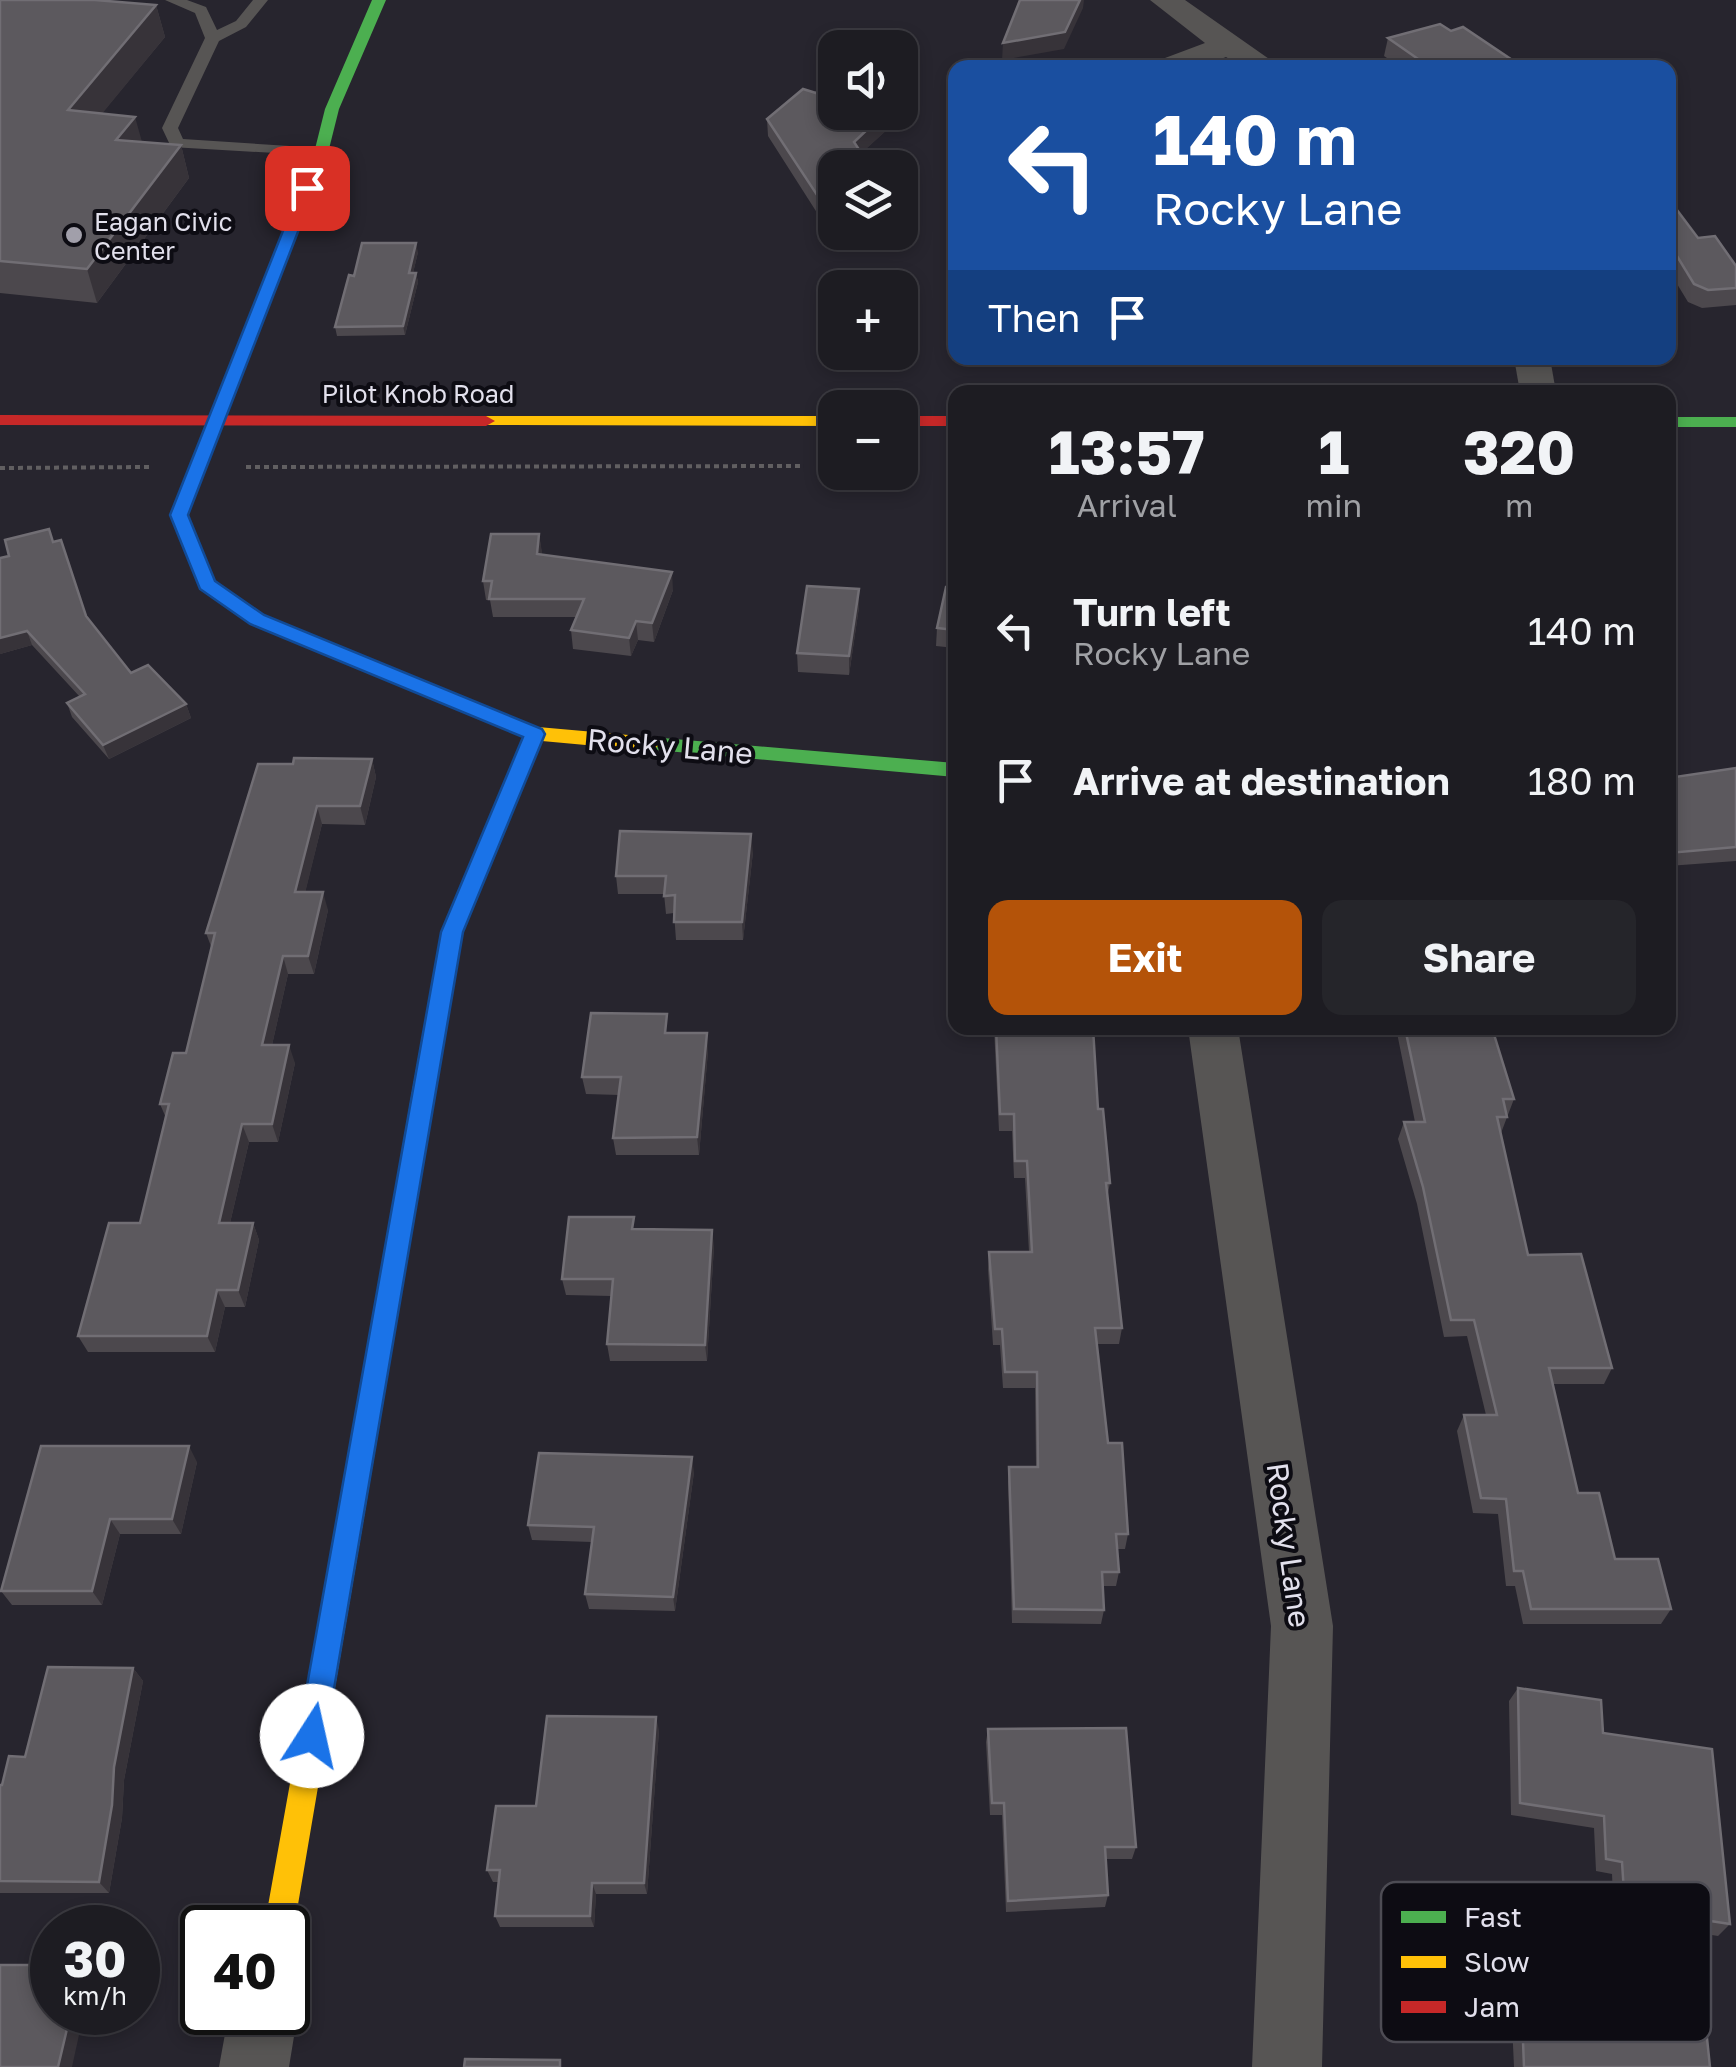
<!DOCTYPE html>
<html lang="en">
<head>
<meta charset="utf-8">
<style>
	:root { --surface:#1d1c22; --page:#25252a; --text:#f1f3f6; --muted:#a0a1a5; --line:#3b3a40; --accent:#b45309 }
	body { margin:0; font-family:"Golos Text",sans-serif; background:var(--page); color:var(--text); height:100vh; display:flex; flex-direction:column; font-size:38px; white-space:nowrap }
	* { box-sizing:border-box; margin:0 }
	p { font-size:32px; color:var(--muted) }
	.icon { flex:none; width:55px; height:55px; fill:none; stroke:currentColor; stroke-width:2; stroke-linecap:round; stroke-linejoin:round }
	.map { position:relative; flex:1; overflow:hidden }
	.drawer { position:absolute; left:948px; top:385px; width:728px; height:650px; display:flex; flex-direction:column; background:var(--surface); border-radius:20px; box-shadow:0 5px 15px #0003,0 0 0 2px var(--line) }
	.drawer>* { flex:none }
	.guide { position:absolute; left:948px; top:60px; width:728px; height:305px; border-radius:20px; box-shadow:0 5px 15px #0003,0 0 0 2px var(--line); background:#1a4fa0; color:#fff; overflow:hidden }
	.tools { position:absolute; left:818px; top:30px; display:grid; gap:20px }
	.tools a { display:grid; place-items:center; width:100px; height:100px; border-radius:20px; background:var(--surface); box-shadow:0 5px 15px #0003,0 0 0 2px var(--line); font-size:50px }
	.speed { position:absolute; left:30px; top:1905px; display:flex; gap:20px; font-size:50px; font-weight:700; text-align:center }
	.speed>* { display:grid; place-content:center; width:130px; height:130px; border-radius:50%; background:var(--surface); box-shadow:0 5px 15px #0003,0 0 0 2px var(--line); line-height:1 }
	.speed small { font-size:25px; font-weight:400 }
	.speed .limit { border:5px solid #111; border-radius:15px; background:#fff; color:#111 }
	.pin { position:absolute; display:grid; place-items:center; width:85px; height:85px; color:#fff; margin:-42px; border-radius:20px; box-shadow:0 5px 15px #0006 }
	.me { position:absolute; width:110px; margin:-55px; rotate:10deg; stroke-linejoin:round; filter:drop-shadow(0 0 8px #0008) }
	.turn { display:flex; align-items:center; gap:35px; height:210px; padding:0 40px; font-size:45px }
	.turn .icon { width:130px; height:130px; stroke-width:2.5 }
	.turn b { display:block; font-size:70px; line-height:85px }
	.then { display:flex; align-items:center; height:95px; padding:0 40px; background:#0003; gap:20px; font-size:38px }
	.eta { display:flex; justify-content:space-evenly; align-items:center; height:170px; text-align:center }
	.eta b { font-size:60px; font-weight:700; line-height:70px }
	.primary-button { display:flex; gap:20px; margin-top:auto; padding:20px 40px }
	.primary-button a { flex:1; height:115px; border-radius:20px; background:var(--accent); color:#fff; font-size:40px; font-weight:700; line-height:115px; text-align:center }
	.primary-button a+a { background:var(--page); color:var(--text) }
	ul { padding:0; list-style:none }
	li { display:flex; align-items:center; gap:30px; height:150px; padding:0 40px }
	li div { flex:1 }
	li b { display:block; font-size:38px }
	li em { font-style:normal }
	.map>svg:first-child { display:block }
	.lines { fill:none; stroke-linecap:round; stroke-linejoin:round }
	.path { stroke:#615f61; stroke-width:4; stroke-dasharray:5 4; stroke-linecap:butt }
	.lane { fill:#575554; fill-rule:evenodd }
	.street { fill:#575554; fill-rule:evenodd }
	.fast { fill:#4caf50; fill-rule:evenodd }
	.slow { fill:#ffc107; fill-rule:evenodd }
	.jam { fill:#c62828; fill-rule:evenodd }
	.wall { fill:#4c484d }
	.shaded-wall { fill:#373339 }
	.building { fill:#5c595e; stroke:#716e74; stroke-width:2.5 }
	.route { fill:#1a73e8; stroke:#114b97; stroke-width:2.5 }
	.poi-dot { fill:#a19faa; stroke:#0d0c13; stroke-width:4 }
	.labels { text-anchor:middle; dominant-baseline:central; stroke-width:8; stroke-linejoin:round; paint-order:stroke }
	.far-poi-label { font-size:25px; fill:#e2e0ec; stroke:#0d0c13; text-anchor:start }
	.far-street-label { font-size:25px; fill:#e2e0ec; stroke:#0d0c13 }
	.street-label { font-size:30px; fill:#e2e0ec; stroke:#0d0c13 }
	.key { fill:#0d0c13; stroke:#4d4c54; stroke-width:2.5 }
	.key-label { font-size:28px; fill:#e2e0ec }
</style>
</head>
<body>
<div class="map">
<svg width="1736" height="2067" viewBox="0 0 1736 2067">
	<rect width="100%" height="100%" fill="#27252e"/>
	<g class="lines">
		<!-- path -->
		<g class="path">
			<path d="M246,467L804,466"/>
			<path d="M0,468L149,467"/>
		</g>
		<!-- lane -->
		<path class="lane" d="M165,0H187L206,7L217,30L236,21L253,0H268L246,27L219,41L178,128L183,139L321,148L327,150V156L171,147L162,128L205,38L195,13Z"/>
		<!-- street -->
		<g class="street">
			<path d="M1150,0H1185L1282,68H1244L1226,57L1198,68H1153L1157,61L1205,43Z"/>
			<path d="M1514,358H1550L1556,392H1520Z"/>
			<path d="M1188,1028H1238L1333,1626L1322,2067H1252L1271,1626Z"/>
			<path d="M288,1987L298,2012L289,2067H219L229,2012H288Z"/>
		</g>
		<!-- fast -->
		<g class="fast">
			<path d="M372,0H386L339,109L328,153L188,515L195,532L186,538L180,536L170,515L314,153L325,109Z"/>
			<rect x="1668" y="417" width="68" height="10"/>
			<path d="M651,737L955,763V777L644,749L641,744L644,739Z"/>
			<path d="M423,1088L431,1091L435,1097L366,1505L362,1514L353,1517L344,1514L340,1505L411,1097L415,1091Z"/>
		</g>
		<!-- slow -->
		<g class="slow">
			<path d="M486,416H835V426L480,425V417Z"/>
			<path d="M186,526L195,532L215,582L264,616L538,727L651,737L661,744L651,751L542,741L463,932L431,1103H415L411,1097L441,932L524,737L250,624L200,589L177,532Z"/>
			<path d="M353,1493L362,1496L366,1505L294,1928L288,1940V1928H264L340,1505L344,1496Z"/>
		</g>
		<!-- jam -->
		<g class="jam">
			<path d="M0,415L486,416L495,421L486,426L0,425Z"/>
			<rect x="900" y="416" width="55" height="10"/>
		</g>
	</g>
	<!-- wall -->
	<g class="wall">
		<path d="M0,0L156,5L165,37L102,113L142,142L181,145L189,178L97,303L0,293Z"/>
		<path d="M1388,38L1524,68H1402L1384,56Z"/>
		<path d="M816,93L911,108L861,153L835,168V220L833,217L821,219L768,136L767,119Z"/>
		<path d="M1668,198L1698,238L1736,266V305L1702,308L1688,302L1671,274H1668Z"/>
		<path d="M418,252L413,273H416L418,282L405,335L337,336L335,327L354,276Z"/>
		<path d="M539,534L542,555L673,590L654,642L638,640L631,656L573,649L571,630L576,617H493L490,600H486L483,581Z"/>
		<path d="M54,542L87,618L131,673L186,704L191,718L109,759L72,717L67,703L80,697L32,645L0,654Z"/>
		<path d="M955,588V648L936,646L937,628Z"/>
		<path d="M859,589V607L849,675L798,672L797,653Z"/>
		<path d="M372,759L376,777L365,825L322,824L305,892L328,910L314,974H288L272,1045L295,1063L278,1142H249L230,1223H253L259,1240L245,1307H225L215,1352H88L78,1336L140,1223L166,1118L160,1104L186,1053L212,949L206,933L293,764Z"/>
		<path d="M1736,768V861L1668,866V778Z"/>
		<path d="M753,852L743,940H676L674,913L666,914L664,894H618L616,876Z"/>
		<path d="M994,1028H1093L1098,1109L1110,1183L1107,1198L1122,1328L1119,1344H1097L1108,1443L1128,1534L1125,1549H1117L1119,1572L1116,1586H1103L1104,1610L1101,1624L1012,1623L1008,1482L1009,1467H1036L1035,1388H1003L1000,1345H993L988,1269L989,1252H1029L1025,1178H1014L1012,1131H999Z"/>
		<path d="M1396,1028H1492L1514,1099L1501,1133L1528,1255L1612,1368L1604,1384H1553L1578,1493L1615,1559L1671,1609L1661,1624H1523L1515,1586H1506L1498,1514L1473,1513L1457,1431L1464,1415H1486L1467,1336L1444,1337L1417,1204L1398,1139L1404,1122H1415Z"/>
		<path d="M669,1033L708,1051L699,1155H616L613,1138L619,1095L586,1094L582,1077Z"/>
		<path d="M636,1229L714,1246L707,1361H610L607,1344L611,1296L566,1295L562,1279Z"/>
		<path d="M197,1462L181,1534H120L102,1605H12L1,1591Z"/>
		<path d="M694,1472L675,1611L589,1609L585,1594L592,1542L532,1540L528,1525Z"/>
		<path d="M133,1668L143,1681L124,1780L122,1818L109,1893H0V1785Z"/>
		<path d="M1518,1688L1603,1733L1730,1924L1718,1936L1614,1919L1612,1874L1596,1871L1594,1828L1511,1815L1509,1701Z"/>
		<path d="M988,1729L1136,1847L1132,1859H1106L1108,1895L1105,1907L1006,1912L1002,1815H990L986,1742Z"/>
		<path d="M659,1730L647,1894H596L594,1927H500L495,1916L498,1882H493L487,1870L536,1806Z"/>
		<path d="M1521,1990L1710,2067H1514L1511,2001Z"/>
	</g>
	<!-- shaded-wall -->
	<g class="shaded-wall">
		<path d="M1080,0H1084L1083,8L1064,49L1002,60L1003,43Z"/>
		<path d="M156,5L165,37L78,143L68,110Z"/>
		<path d="M911,90V108L854,160V142L886,112H900V100Z"/>
		<path d="M135,117L144,149L116,140Z"/>
		<path d="M181,145L189,178L97,303L87,269Z"/>
		<path d="M833,199V217L821,219V201Z"/>
		<path d="M416,243L418,252L411,282L409,273Z"/>
		<path d="M416,273L418,282L405,335L403,326Z"/>
		<path d="M539,534L542,552L539,573L537,554Z"/>
		<path d="M672,572L673,590L654,642L652,623Z"/>
		<path d="M859,589V607L849,675V656Z"/>
		<path d="M636,621L638,640L631,656L629,638Z"/>
		<path d="M27,631L32,645L0,654V638Z"/>
		<path d="M186,704L191,718L109,759L103,745Z"/>
		<path d="M372,759L376,777L365,825L360,806Z"/>
		<path d="M317,806L322,824L301,910L295,892Z"/>
		<path d="M751,834L753,852L743,940L742,922Z"/>
		<path d="M323,892L328,910L314,974L308,956Z"/>
		<path d="M283,956L288,974L268,1063L262,1045Z"/>
		<path d="M707,1033L708,1051L699,1155L697,1137Z"/>
		<path d="M289,1045L295,1063L278,1142L272,1124Z"/>
		<path d="M242,1124L249,1142L226,1240L219,1223Z"/>
		<path d="M253,1223L259,1240L245,1307L238,1290Z"/>
		<path d="M712,1230L714,1246L707,1361L705,1345Z"/>
		<path d="M217,1290L225,1307L215,1352L207,1336Z"/>
		<path d="M189,1446L197,1462L181,1534L172,1519Z"/>
		<path d="M692,1457L694,1472L675,1611L673,1597Z"/>
		<path d="M110,1519L120,1534L102,1605L92,1591Z"/>
		<path d="M133,1668L143,1681L124,1780L122,1818L109,1893L99,1882L114,1767Z"/>
		<path d="M656,1717L659,1730L647,1894L644,1883Z"/>
		<path d="M592,1883L596,1894L594,1927L590,1916Z"/>
		<path d="M71,2012H84L72,2067H58Z"/>
	</g>
	<!-- building -->
	<g class="building">
		<path d="M0,0H95L156,5L68,110L135,117L116,140L181,145L87,269L0,261Z"/>
		<path d="M1020,0H1080L1065,32L1003,43Z"/>
		<path d="M1440,24L1451,31L1463,27L1524,68H1431L1388,38Z"/>
		<path d="M835,76V112H886L854,142L871,168H835V203L833,199L821,201L767,119L803,89L816,93Z"/>
		<path d="M900,88L911,90L900,100Z"/>
		<path d="M1668,198L1698,238L1715,236L1736,266V288L1708,290L1694,284L1677,256H1668Z"/>
		<path d="M362,243H416L409,273H416L403,326L335,327L349,275L354,276Z"/>
		<path d="M49,529L53,542L61,540L86,616L131,673L148,665L186,704L103,745L67,703L85,694L27,631L0,638V558L9,556L5,540Z"/>
		<path d="M491,534H539L537,554L672,572L652,623L636,621L629,638L571,630L584,599H489L492,581H483Z"/>
		<path d="M807,586L859,589L849,656L797,653Z"/>
		<path d="M946,587L955,588V630L937,628Z"/>
		<path d="M294,758L372,759L360,806H317L295,892H323L308,956H283L262,1045H289L272,1124H242L219,1223H253L238,1290H217L207,1336H78L109,1223H140L169,1104H160L173,1053H186L215,933H206L258,764H293Z"/>
		<path d="M1736,768V847L1669,853L1668,810L1672,809L1668,802V778Z"/>
		<path d="M620,831L751,834L742,922H674L675,895L664,896L666,876H616Z"/>
		<path d="M591,1013L667,1014L665,1033H707L697,1137L613,1138L621,1077H582Z"/>
		<path d="M996,1028H1093L1098,1109H1103L1110,1183H1106L1122,1328H1095L1108,1443H1122L1128,1534H1116L1119,1572H1102L1104,1610L1014,1609L1009,1467H1038L1037,1372H1005L1002,1329H995L989,1252H1032L1027,1161H1015L1014,1114H1000Z"/>
		<path d="M1405,1028H1492L1514,1099H1503L1507,1117H1497L1528,1255L1581,1254L1612,1368H1549L1578,1493H1599L1615,1559H1658L1671,1609H1531L1523,1571H1514L1506,1499L1481,1498L1464,1415H1497L1474,1320H1451L1423,1187L1404,1122H1425Z"/>
		<path d="M569,1217H634L632,1229L712,1230L705,1345L607,1344L613,1279H562Z"/>
		<path d="M41,1446H189L172,1519H110L92,1591H1Z"/>
		<path d="M539,1453L692,1457L673,1597L585,1594L594,1527L528,1525Z"/>
		<path d="M48,1667L133,1668L114,1767L112,1805L99,1882L0,1881V1785H2L9,1756L25,1757Z"/>
		<path d="M1518,1688L1601,1700L1603,1733L1712,1749L1730,1924L1625,1908L1622,1862L1606,1859L1604,1816L1520,1803Z"/>
		<path d="M547,1716L656,1717L644,1883H592L590,1916H495L500,1870H487L496,1806H536Z"/>
		<path d="M1126,1728L1136,1847H1105L1108,1895L1008,1901L1004,1803H992L988,1729Z"/>
		<path d="M0,1965H52V2012H71L58,2067H0Z"/>
		<path d="M1521,1990L1705,2019L1710,2067H1524Z"/>
		<path d="M465,2059L560,2060V2067H464Z"/>
	</g>
	<!-- route -->
	<path class="route" d="M307,184L315,188L188,515L215,581L264,615L542,729L545,734L463,932L326,1736L322,1746L312,1751L302,1746L298,1736L441,932L523,737L250,624L200,589L170,515L300,188Z"/>
	<!-- markers -->
	<circle class="poi-dot" cx="74" cy="235" r="10"/>
	<g class="labels">
		<!-- far-poi labels -->
		<g class="far-poi-label">
			<text x="94" y="221">Eagan Civic<tspan x="94" dy="29">Center</tspan></text>
		</g>
		<!-- far-street labels -->
		<g class="far-street-label">
			<text x="418" y="393">Pilot Knob Road</text>
		</g>
		<!-- street labels -->
		<g class="street-label">
			<text transform="translate(670 746) rotate(5)">Rocky Lane</text>
			<text transform="translate(1289 1545) rotate(82)">Rocky Lane</text>
		</g>
	</g>
	<!-- legend -->
	<rect x="1381" y="1882" width="330" height="160" rx="15" class="key"/>
	<rect x="1401" y="1911" width="45" height="12" fill="#4caf50"/>
	<rect x="1401" y="1956" width="45" height="12" fill="#ffc107"/>
	<rect x="1401" y="2001" width="45" height="12" fill="#c62828"/>
	<g class="key-label">
		<text x="1464" y="1927">Fast</text>
		<text x="1464" y="1972">Slow</text>
		<text x="1464" y="2017">Jam</text>
	</g>
</svg>
<div class="tools">
<a><svg class="icon" aria-label="sound" viewBox="0 0 24 24"><path d="M4 9h4l5-4v14l-5-4H4zM17 9q2 3 0 6"/></svg></a>
<a><svg class="icon" aria-label="layers" viewBox="0 0 24 24"><path d="M12 4l9 5-9 5-9-5zM3 14l9 5 9-5"/></svg></a>
<a>+</a>
<a>−</a>
</div>
<div class="speed"><div>30<small>km/h</small></div><div class="limit">40</div></div>
<div class="pin" style="left:307px;top:188px;background:#d93025"><svg class="icon" aria-label="arrive" viewBox="0 0 24 24"><path d="M6 21V4h12l-3 4 3 4H6"/></svg></div>
<svg class="me" style="left:312px;top:1736px" viewBox="-20 -20 40 40"><circle r="19" fill="#fff"/><path d="M0-13L10 11 0 6-10 11z" fill="#1a73e8"/></svg>
<div class="guide">
<div class="turn"><svg class="icon" aria-label="left" viewBox="0 0 24 24"><path d="M17 20v-9H6M10 6l-5 5 5 5"/></svg><div><b>140 m</b>Rocky Lane</div></div>
<div class="then">Then<svg class="icon" aria-label="arrive" viewBox="0 0 24 24"><path d="M6 21V4h12l-3 4 3 4H6"/></svg></div>
</div>
<section class="drawer">
<div class="eta">
<div><b>13:57</b><p>Arrival</p></div>
<div><b>1</b><p>min</p></div>
<div><b>320</b><p>m</p></div>
</div>
<ul>
<li><svg class="icon" aria-label="left" viewBox="0 0 24 24"><path d="M17 20v-9H6M10 6l-5 5 5 5"/></svg><div><b>Turn left</b><p>Rocky Lane</p></div><em>140 m</em></li>
<li><svg class="icon" aria-label="arrive" viewBox="0 0 24 24"><path d="M6 21V4h12l-3 4 3 4H6"/></svg><div><b>Arrive at destination</b></div><em>180 m</em></li>
</ul>
<div class="primary-button"><a>Exit</a><a>Share</a></div>
</section>
</div>
</body>
</html>
